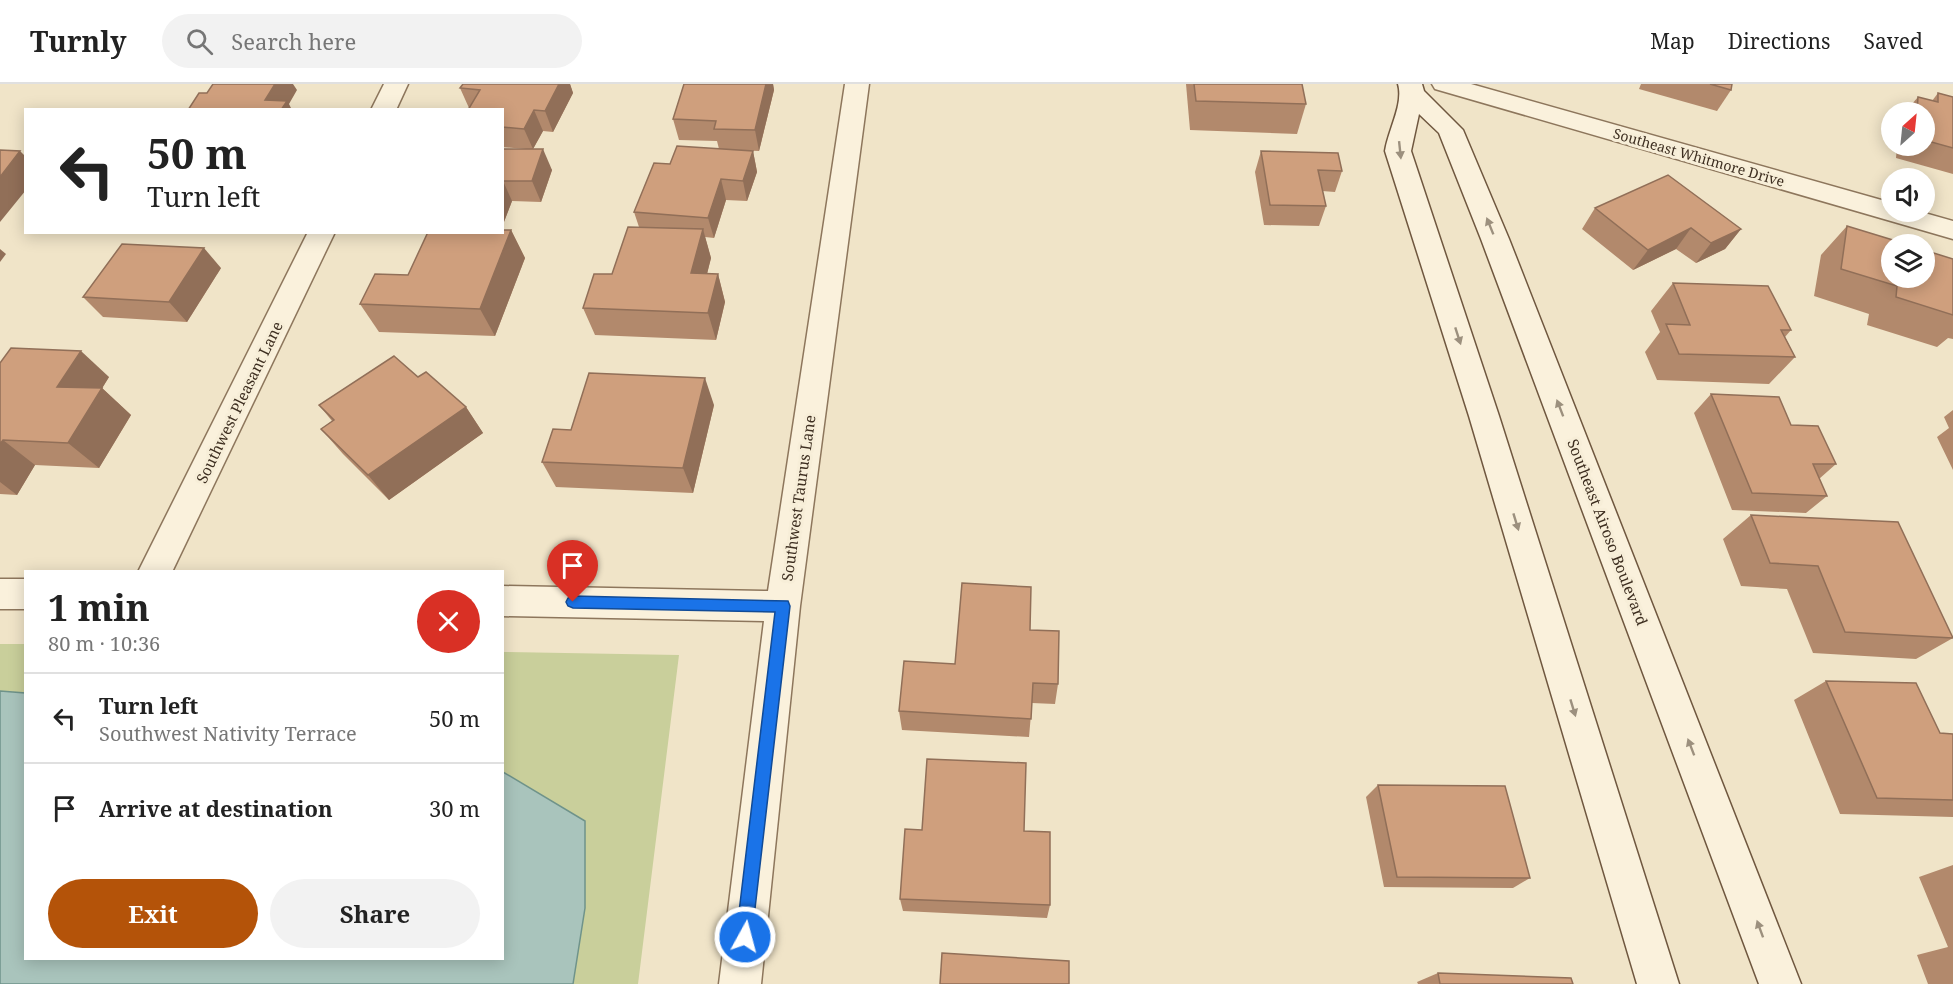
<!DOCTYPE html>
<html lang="en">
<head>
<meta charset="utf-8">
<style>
	:root { --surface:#fff; --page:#f2f2f2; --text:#222; --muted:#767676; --line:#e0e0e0; --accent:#b45309 }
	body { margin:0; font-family:"Noto Serif",serif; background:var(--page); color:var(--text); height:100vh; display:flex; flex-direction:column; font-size:22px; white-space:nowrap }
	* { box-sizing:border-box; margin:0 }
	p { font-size:20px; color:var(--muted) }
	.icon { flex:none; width:33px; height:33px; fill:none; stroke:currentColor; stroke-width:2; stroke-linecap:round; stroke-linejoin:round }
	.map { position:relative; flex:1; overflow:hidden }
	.panel { position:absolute; left:24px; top:486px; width:480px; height:390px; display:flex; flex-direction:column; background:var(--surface); border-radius:0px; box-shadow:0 3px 15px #0003 }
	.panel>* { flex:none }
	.banner { position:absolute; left:24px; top:24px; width:480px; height:126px; border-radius:0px; box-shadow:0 3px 15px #0003; background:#fff; color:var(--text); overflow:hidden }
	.needle { width:39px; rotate:27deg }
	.buttons { position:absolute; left:1881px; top:18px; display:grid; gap:12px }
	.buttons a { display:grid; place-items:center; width:54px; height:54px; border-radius:50%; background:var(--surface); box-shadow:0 3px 15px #0003; font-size:30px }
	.pin { position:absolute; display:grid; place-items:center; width:51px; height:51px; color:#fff; margin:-62px -26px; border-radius:50% 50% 50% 0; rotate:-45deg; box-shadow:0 0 6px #0007 }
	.pin .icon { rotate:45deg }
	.me { position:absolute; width:66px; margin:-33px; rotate:7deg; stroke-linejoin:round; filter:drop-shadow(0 0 4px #0008) }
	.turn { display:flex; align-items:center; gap:21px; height:126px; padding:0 24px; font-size:27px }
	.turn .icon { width:78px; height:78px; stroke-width:2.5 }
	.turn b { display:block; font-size:42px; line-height:51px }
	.round { display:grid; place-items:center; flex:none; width:63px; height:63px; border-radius:32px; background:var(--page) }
	.overview { display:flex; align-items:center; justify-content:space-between; height:102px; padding:0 24px }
	h1 { font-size:36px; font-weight:700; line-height:45px }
	.action { display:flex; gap:12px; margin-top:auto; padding:12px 24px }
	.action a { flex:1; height:69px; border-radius:36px; background:var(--accent); color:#fff; font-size:24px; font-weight:700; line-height:69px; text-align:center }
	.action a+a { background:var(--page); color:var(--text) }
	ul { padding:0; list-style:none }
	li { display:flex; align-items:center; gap:18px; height:90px; padding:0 24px; border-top:2px solid var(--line) }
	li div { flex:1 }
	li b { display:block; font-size:22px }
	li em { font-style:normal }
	header { display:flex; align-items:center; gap:36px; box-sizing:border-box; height:84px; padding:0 30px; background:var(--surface); border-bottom:2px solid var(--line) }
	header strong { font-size:28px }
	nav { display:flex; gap:33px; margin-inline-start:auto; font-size:21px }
	.search { width:420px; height:54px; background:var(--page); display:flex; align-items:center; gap:15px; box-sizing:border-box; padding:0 21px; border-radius:33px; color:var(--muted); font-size:22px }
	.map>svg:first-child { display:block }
	.green { fill:#c9cf9b }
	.water { fill:#a9c4bc; stroke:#6f938a; stroke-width:1.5 }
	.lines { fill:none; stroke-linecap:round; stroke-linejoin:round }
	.street-casing { stroke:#8d765c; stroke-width:3 }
	.secondary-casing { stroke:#6f573f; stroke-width:3 }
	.street { fill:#faf1dc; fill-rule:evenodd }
	.secondary { fill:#faf1dc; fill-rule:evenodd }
	.wall { fill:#b2896c }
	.shaded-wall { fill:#916f58 }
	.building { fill:#cf9f7d; stroke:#916f58; stroke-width:1.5 }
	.oneway { fill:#9c907e }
	.route { fill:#1a73e8; stroke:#114b97; stroke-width:1.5 }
	.labels { text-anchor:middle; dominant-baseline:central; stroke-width:6; stroke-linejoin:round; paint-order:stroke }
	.far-street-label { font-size:14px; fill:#3d2e20; stroke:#f7eed8 }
	.street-label { font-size:15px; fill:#3d2e20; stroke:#f7eed8 }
</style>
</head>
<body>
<header>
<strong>Turnly</strong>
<div class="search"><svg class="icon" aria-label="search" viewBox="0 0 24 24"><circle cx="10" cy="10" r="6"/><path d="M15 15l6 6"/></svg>Search here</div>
<nav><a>Map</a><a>Directions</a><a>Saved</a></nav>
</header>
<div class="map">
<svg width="1953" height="900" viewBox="0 0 1953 900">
	<rect width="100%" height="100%" fill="#f0e4c8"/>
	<!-- green -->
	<g class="green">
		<path d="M0,560H25V609L0,607Z"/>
		<path d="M503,568L679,571L638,900H573L585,824V737L503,688Z"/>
	</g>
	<!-- water -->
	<path class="water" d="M0,607L25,609L26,874H502L503,688L585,737V824L573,900H0Z"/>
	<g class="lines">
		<!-- street casing -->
		<g class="street-casing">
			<g id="street">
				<path d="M384,0H408L396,26H371Z"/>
				<path d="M845,0H869L800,522L761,900H719L764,537L502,532V502L768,507Z"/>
				<path d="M1432,0H1471L1892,119V128H1921L1953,137V155L1435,5Z"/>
				<path d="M308,148H335L172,488H138Z"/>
				<rect x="0" y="495" width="26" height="30"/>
			</g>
		</g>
		<!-- secondary casing -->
		<g class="secondary-casing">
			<path id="secondary" d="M1398,0H1422L1424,7L1463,46L1509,155L1801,900H1759L1481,155L1439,49L1419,30L1411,67L1499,332L1679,900H1637L1469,332L1385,67C1388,46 1404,20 1398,0Z"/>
		</g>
		<!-- street -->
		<use href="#street" class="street"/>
		<!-- secondary -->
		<use href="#secondary" class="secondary"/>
	</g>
	<!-- wall -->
	<g class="wall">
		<path d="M463,0H570L573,9L553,48L543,47L533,65L552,86L541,118L512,117L502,143V65H526L502,63V26L469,24L460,4Z"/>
		<path d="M684,0H773L774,6L759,67L732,66L753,67L757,88L747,117L726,116L714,154L705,153L711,174L707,190H718L725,218L716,256L595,251L583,224L612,190L639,143L634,128L670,80L719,65L717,57L679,56L673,35Z"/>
		<path d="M1186,0H1302L1306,20L1297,50L1190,46Z"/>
		<path d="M1641,0H1732L1731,6L1717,27L1639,5Z"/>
		<path d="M1938,9L1953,13V90L1896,74L1897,62H1924V28H1905L1918,13L1932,17Z"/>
		<path d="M1261,67L1342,87L1335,108L1322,107L1326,122L1319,142L1264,141L1255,88Z"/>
		<path d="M1595,124L1741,145L1725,165L1696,179L1676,165L1633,186L1582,145Z"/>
		<path d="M1847,142L1953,175V255L1948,254L1937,263L1867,241L1869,230L1814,212L1821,171Z"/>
		<path d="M511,146L525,174L495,252L379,248L360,220L408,191Z"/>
		<path d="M221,184L187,238L103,233L83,213Z"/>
		<path d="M1673,199L1791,246L1785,253L1795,273L1769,300L1657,296L1645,268L1660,248L1651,227Z"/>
		<path d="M0,279L109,293L102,304L131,331L99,384L35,381L17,411L0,410Z"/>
		<path d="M418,293L466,323L483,349L389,416L343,370L321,345L332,337L319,321Z"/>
		<path d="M1711,310L1791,341L1836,380L1819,395L1827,412L1806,429L1732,426L1694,329Z"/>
		<path d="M714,321L693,409L556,403L542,378Z"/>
		<path d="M1953,326V386L1937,353L1949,344L1944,333Z"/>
		<path d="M1751,431L1953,554L1916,575L1813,569L1787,505L1741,502L1723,455Z"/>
		<path d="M1030,546L1058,600L1055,620L1032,619L1029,653L902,646L899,627L955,580Z"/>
		<path d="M1826,597L1940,649L1953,650V733L1840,730L1794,616Z"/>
		<path d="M1378,701L1530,794L1513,804L1384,803L1366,713Z"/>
		<path d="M922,746L1024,747L1050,821L1047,834L903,827L900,815Z"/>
		<path d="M1953,781V900H1928L1917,871L1948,863L1919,793Z"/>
		<path d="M1438,889L1573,900H1418L1417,898Z"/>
	</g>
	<!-- shaded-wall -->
	<g class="shaded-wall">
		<path d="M275,0H293L297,6L289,20L292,26H271L265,16Z"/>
		<path d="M559,0H570L573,9L553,48L545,27Z"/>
		<path d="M766,0H773L774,6L759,67L755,46Z"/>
		<path d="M534,26L543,47L533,65L524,45Z"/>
		<path d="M543,65L552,86L541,118L532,97Z"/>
		<path d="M20,67L26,73V106L0,138V93Z"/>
		<path d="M753,67L757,88L747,117L743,97Z"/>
		<path d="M721,95L726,116L714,154L708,134Z"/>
		<path d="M503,97L512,117L502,143Z"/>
		<path d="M1691,144L1676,165L1633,186L1648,166Z"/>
		<path d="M703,145L711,174L700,217L691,189Z"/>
		<path d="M1741,145L1725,165L1696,179L1711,159Z"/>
		<path d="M511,146L525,174L495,252L480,225Z"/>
		<path d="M204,164L221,184L187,238L169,218Z"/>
		<path d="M0,165L6,170L0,178Z"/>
		<path d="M718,190L725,218L716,256L708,229Z"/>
		<path d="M81,267L109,293L87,329L57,303Z"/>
		<path d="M705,294L714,321L693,409L683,384Z"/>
		<path d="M102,304L131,331L99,384L68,359Z"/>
		<path d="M466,323L483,349L389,416L368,391Z"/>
		<path d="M3,356L35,381L17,411L0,398V360Z"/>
	</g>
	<!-- building -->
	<g class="building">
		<path d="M213,0H275L265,16L287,17L281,26H188L199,9H207Z"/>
		<path d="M463,0H559L545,27L534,26L524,45L502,43V26H468L480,6L460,4Z"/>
		<path d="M684,0H766L755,46L714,45L716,37L673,35Z"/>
		<path d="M1194,0H1302L1306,20L1196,17Z"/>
		<path d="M1710,0H1732L1731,6Z"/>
		<path d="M1938,9L1953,13V64L1924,56V28H1917L1918,13L1938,18Z"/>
		<path d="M677,62L753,67L743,97L721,95L708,134L634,128L654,79L670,80Z"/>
		<path d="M502,65H543L532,97H502Z"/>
		<path d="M0,66L20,67L0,93Z"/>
		<path d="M1261,67L1338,69L1342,87L1318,86L1326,122L1270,121Z"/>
		<path d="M1668,91L1741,145L1711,159L1691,144L1648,166L1595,124Z"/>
		<path d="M1847,142L1906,160H1892V194H1924V166L1953,175V231L1896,213L1897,202L1841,185Z"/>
		<path d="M628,143L703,145L691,189L718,190L708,229L583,224L594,190H612Z"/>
		<path d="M502,146H511L480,225L360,220L375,190L408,191L428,148H502Z"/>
		<path d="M122,160L204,164L169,218L83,213Z"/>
		<path d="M1673,199L1768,202L1791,246H1781L1795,273L1679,270L1666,240L1690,241Z"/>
		<path d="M11,264L81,267L57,303L102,304L68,359L3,356L0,360V279Z"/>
		<path d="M394,272L418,293L426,288L466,323L368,391L321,345L334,336L319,321Z"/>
		<path d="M589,289L705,294L683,384L542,378L553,345L571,346Z"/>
		<path d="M1711,310L1779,313L1791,341L1818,342L1836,380H1813L1827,412L1752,409Z"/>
		<path d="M1751,431L1898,438L1953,554L1845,548L1818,482L1770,479Z"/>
		<path d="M962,499L1031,503L1030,546L1059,547L1058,600L1033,599L1031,635L899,627L904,577L955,580Z"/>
		<path d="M1826,597L1916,599L1940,649L1953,650V716L1877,714Z"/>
		<path d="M927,675L1026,679L1024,747L1050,748V821L900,815L905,745L922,746Z"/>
		<path d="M1378,701L1505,702L1530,794L1397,793Z"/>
		<path d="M942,869L1069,877V900H940Z"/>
		<path d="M1438,889L1571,894L1573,900H1440Z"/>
	</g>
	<!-- one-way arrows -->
	<defs><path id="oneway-solid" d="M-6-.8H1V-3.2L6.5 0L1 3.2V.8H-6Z" transform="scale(1.5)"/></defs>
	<g class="oneway">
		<use href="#oneway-solid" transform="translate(1400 66) rotate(84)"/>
		<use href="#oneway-solid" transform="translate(1490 142) rotate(-112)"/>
		<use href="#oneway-solid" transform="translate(1458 252) rotate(72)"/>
		<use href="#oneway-solid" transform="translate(1560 324) rotate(-111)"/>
		<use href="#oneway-solid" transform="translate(1516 438) rotate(73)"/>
		<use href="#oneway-solid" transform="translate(1573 624) rotate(73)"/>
		<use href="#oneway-solid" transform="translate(1691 663) rotate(-111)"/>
		<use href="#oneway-solid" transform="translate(1760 845) rotate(-110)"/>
	</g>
	<!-- route -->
	<path class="route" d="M573,512L788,517L790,522L751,859L745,861L739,859L736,853L775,528L573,524L568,522L566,518L568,514Z"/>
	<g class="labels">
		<!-- far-street labels -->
		<g class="far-street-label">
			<text transform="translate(1699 73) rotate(16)">Southeast Whitmore Drive</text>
		</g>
		<!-- street labels -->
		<g class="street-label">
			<text transform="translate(239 318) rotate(-64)">Southwest Pleasant Lane</text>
			<text transform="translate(798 414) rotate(-82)">Southwest Taurus Lane</text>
			<text transform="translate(1608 448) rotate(69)">Southeast Airoso Boulevard</text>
		</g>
	</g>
</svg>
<div class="buttons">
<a><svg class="needle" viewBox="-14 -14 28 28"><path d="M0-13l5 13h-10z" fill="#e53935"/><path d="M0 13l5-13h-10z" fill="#767676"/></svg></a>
<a><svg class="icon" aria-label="sound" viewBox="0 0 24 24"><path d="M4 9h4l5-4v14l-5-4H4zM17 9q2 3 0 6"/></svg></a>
<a><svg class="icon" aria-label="layers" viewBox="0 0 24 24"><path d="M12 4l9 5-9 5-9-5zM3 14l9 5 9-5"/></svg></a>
</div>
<div class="pin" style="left:573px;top:518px;background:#d93025"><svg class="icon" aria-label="arrive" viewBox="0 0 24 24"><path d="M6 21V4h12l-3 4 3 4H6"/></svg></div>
<svg class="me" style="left:745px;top:853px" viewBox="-20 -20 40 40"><circle r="17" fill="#1a73e8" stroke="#fff" stroke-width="3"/><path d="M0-11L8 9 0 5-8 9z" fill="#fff"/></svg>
<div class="banner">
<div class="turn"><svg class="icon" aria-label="left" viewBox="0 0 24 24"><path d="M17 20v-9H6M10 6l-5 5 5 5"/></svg><div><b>50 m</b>Turn left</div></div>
</div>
<section class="panel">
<div class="overview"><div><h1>1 min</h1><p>80 m · 10:36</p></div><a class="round" style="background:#d93025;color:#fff"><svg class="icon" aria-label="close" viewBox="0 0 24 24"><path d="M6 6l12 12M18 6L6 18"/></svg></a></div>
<ul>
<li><svg class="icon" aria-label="left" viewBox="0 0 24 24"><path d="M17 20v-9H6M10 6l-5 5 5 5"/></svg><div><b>Turn left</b><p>Southwest Nativity Terrace</p></div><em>50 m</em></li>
<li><svg class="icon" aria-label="arrive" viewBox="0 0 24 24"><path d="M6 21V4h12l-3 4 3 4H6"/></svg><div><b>Arrive at destination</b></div><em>30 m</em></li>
</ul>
<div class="action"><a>Exit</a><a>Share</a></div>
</section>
</div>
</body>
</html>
